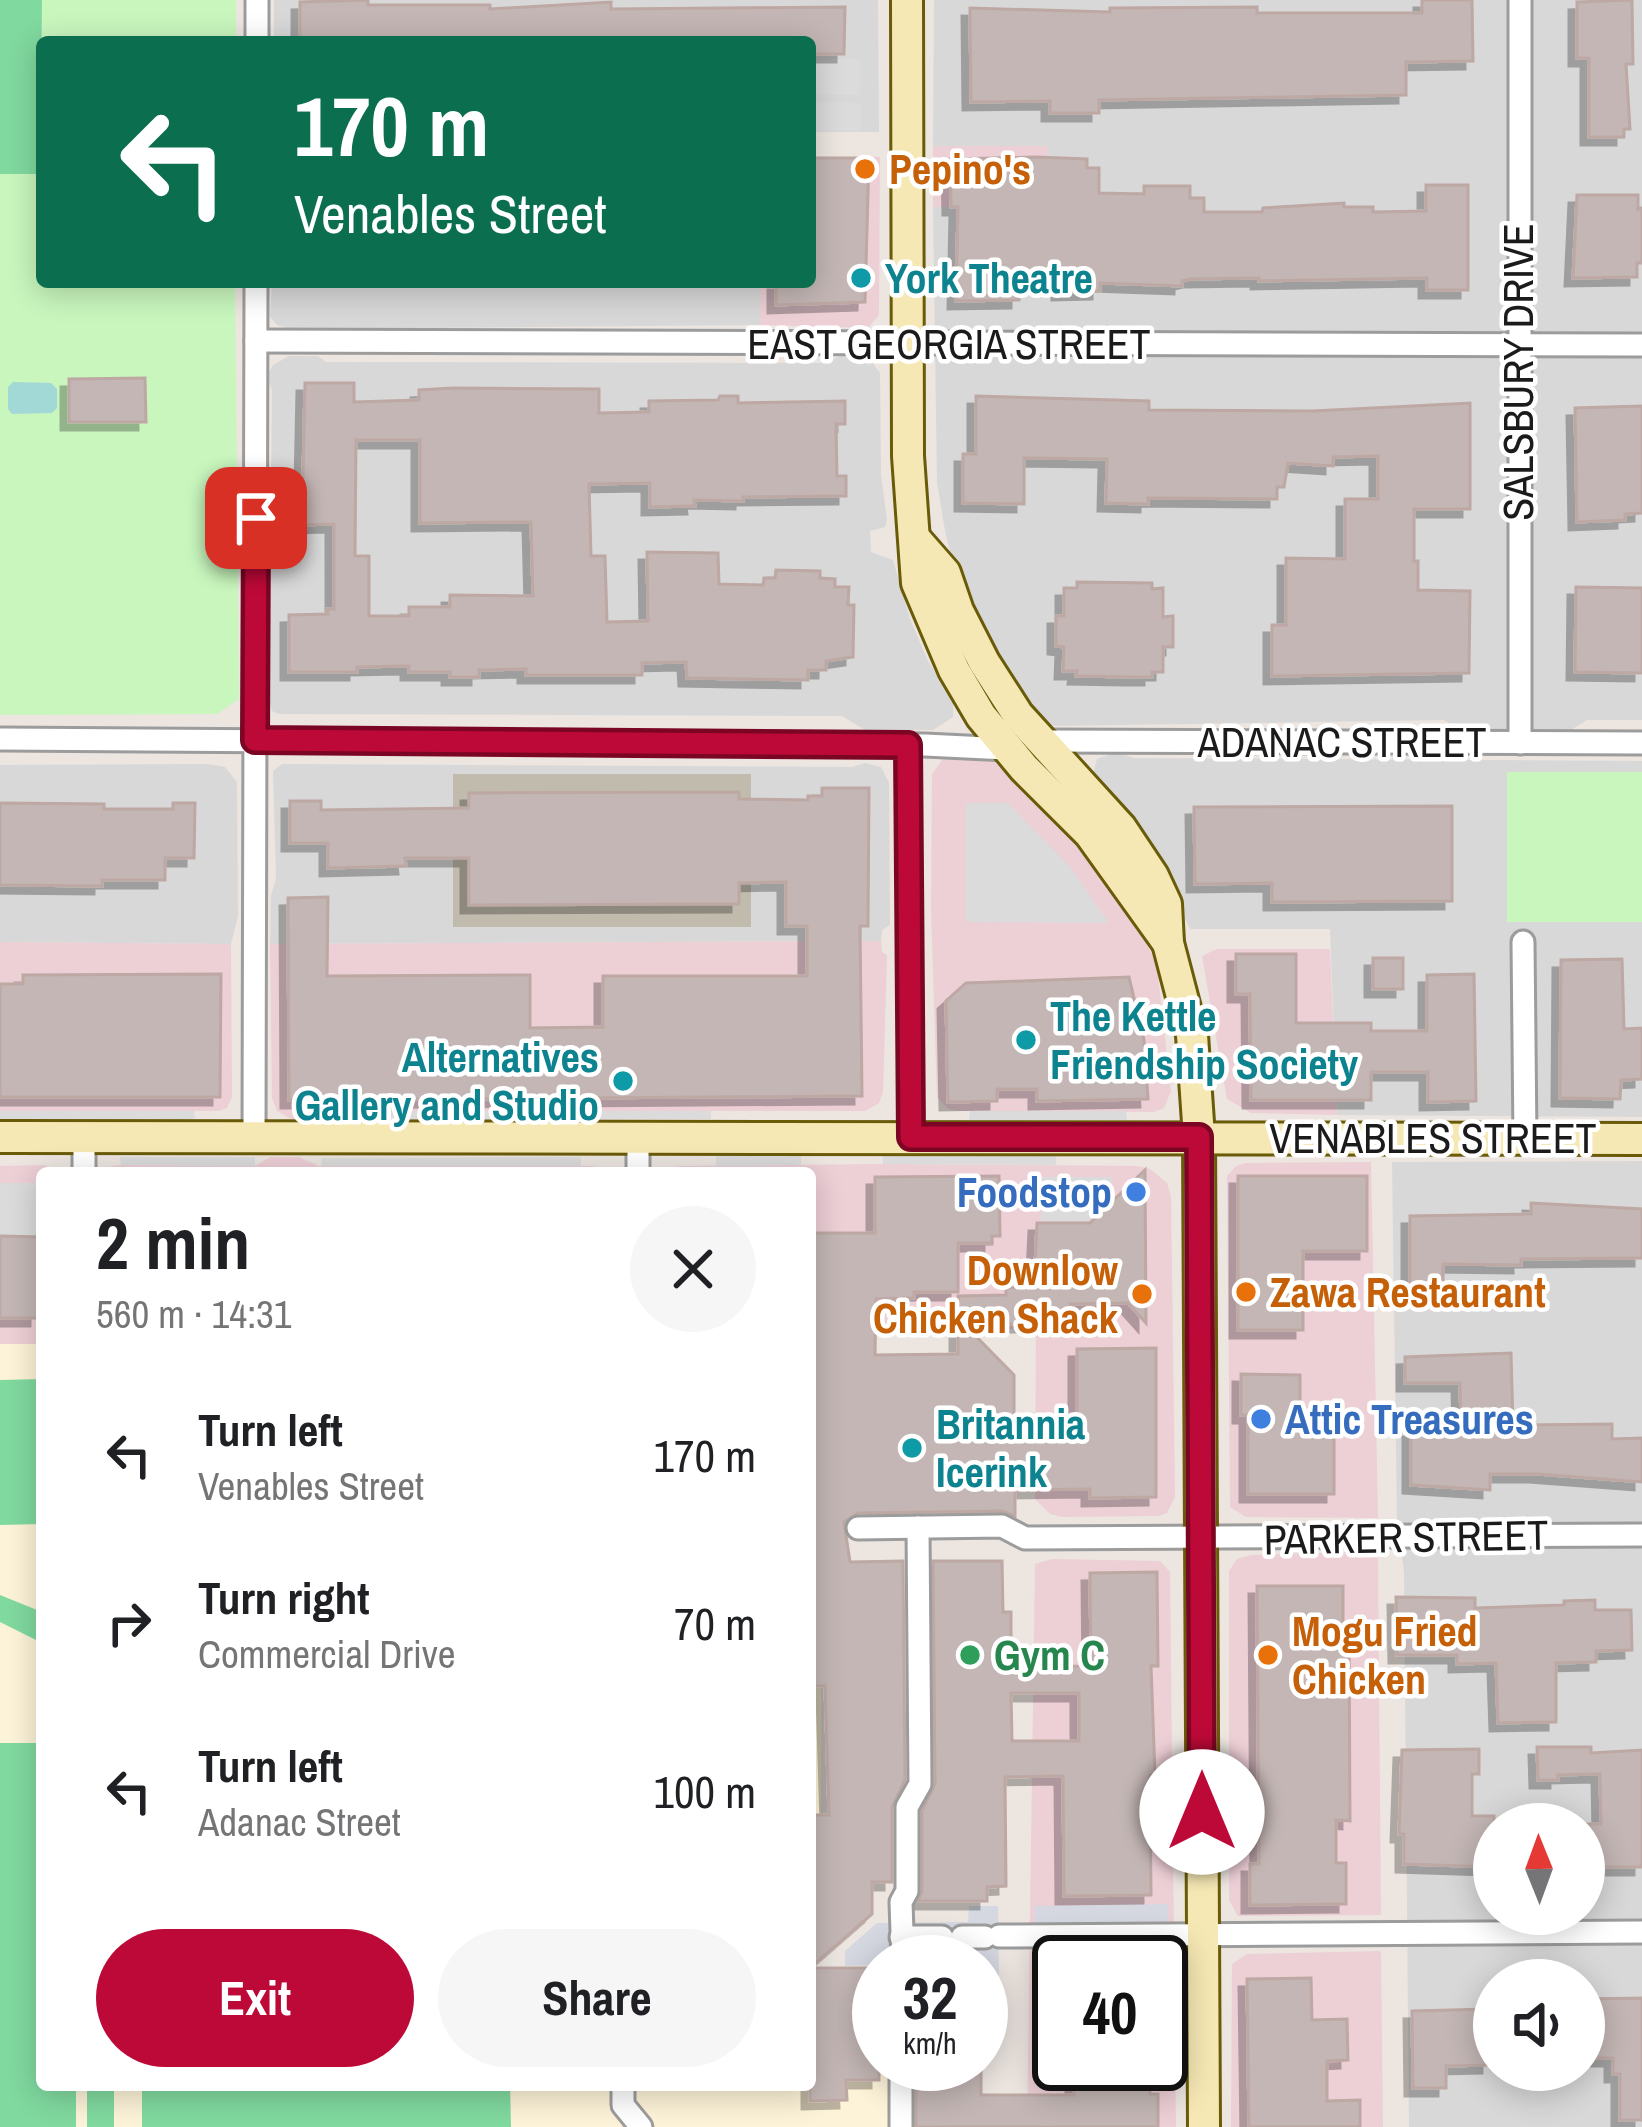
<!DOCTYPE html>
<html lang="en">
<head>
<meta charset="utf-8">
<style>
	:root { --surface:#fff; --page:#f6f6f6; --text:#202124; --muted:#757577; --accent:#bd0938 }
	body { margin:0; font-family:"Archivo Narrow",sans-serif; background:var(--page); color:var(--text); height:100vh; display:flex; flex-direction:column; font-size:45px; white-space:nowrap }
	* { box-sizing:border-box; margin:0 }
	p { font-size:39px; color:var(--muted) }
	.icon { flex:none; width:66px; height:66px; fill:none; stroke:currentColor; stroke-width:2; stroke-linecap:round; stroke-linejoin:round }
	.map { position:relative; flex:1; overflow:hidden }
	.panel { position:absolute; left:36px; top:1167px; width:780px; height:924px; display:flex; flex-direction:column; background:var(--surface); border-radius:12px; box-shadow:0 6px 30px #0003 }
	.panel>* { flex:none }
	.guide { position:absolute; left:36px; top:36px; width:780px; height:252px; border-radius:12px; box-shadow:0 6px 30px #0003; background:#0b6e4f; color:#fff; overflow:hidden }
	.needle { width:78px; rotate:359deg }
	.controls { position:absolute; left:1473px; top:1803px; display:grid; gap:24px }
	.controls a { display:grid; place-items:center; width:132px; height:132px; border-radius:50%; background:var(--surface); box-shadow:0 6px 30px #0003; font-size:60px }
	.speed { position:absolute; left:852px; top:1935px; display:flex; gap:24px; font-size:60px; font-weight:700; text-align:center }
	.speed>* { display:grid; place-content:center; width:156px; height:156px; border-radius:50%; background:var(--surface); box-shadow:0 6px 30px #0003; line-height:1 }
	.speed small { font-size:30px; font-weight:400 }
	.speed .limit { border:6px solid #111; border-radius:18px; background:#fff; color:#111 }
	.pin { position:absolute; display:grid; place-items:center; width:102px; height:102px; color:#fff; margin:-51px; border-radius:24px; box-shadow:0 6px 18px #0006 }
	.me { position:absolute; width:132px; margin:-66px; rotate:0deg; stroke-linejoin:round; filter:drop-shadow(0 0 9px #0008) }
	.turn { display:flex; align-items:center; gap:42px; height:252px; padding:0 60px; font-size:54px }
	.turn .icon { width:156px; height:156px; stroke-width:2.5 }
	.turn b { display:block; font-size:84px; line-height:102px }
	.round { display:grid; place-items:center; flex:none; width:126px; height:126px; border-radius:63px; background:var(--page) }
	.headline { display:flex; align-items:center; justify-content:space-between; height:204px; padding:0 60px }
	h1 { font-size:72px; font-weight:700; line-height:90px }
	.primary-button { display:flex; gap:24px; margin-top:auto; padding:24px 60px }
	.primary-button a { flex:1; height:138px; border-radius:72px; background:var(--accent); color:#fff; font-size:48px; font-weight:700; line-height:138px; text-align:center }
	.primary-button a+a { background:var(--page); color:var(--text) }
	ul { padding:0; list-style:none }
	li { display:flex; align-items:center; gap:36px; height:168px; padding:0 60px }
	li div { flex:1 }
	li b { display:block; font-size:45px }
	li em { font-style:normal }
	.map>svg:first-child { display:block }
	.residential { fill:#d9d8d8; fill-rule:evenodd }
	.commercial { fill:#edcfd6; fill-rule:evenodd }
	.education { fill:#fdf3d8 }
	.construction { fill:#c0bbac }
	.park { fill:#c8f6bd }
	.pitch { fill:#80d99f }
	.parking { fill:#dbdbdb }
	.plaza { fill:#d5d8e1 }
	.water { fill:#a2d8d6 }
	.building { fill:#c3b6b4; stroke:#bda8a4; stroke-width:3; fill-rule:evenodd; filter:url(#shadow) }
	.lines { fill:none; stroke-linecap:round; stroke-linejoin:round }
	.street-casing { stroke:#9c9c9c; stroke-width:27 }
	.secondary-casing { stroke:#6a5b09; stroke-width:36 }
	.street { stroke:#fff; stroke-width:21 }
	.secondary { stroke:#f6e8b4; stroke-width:30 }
	.route-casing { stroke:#7b0624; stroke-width:30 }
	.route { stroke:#bd0938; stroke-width:21 }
	.food-dot { fill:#e8710a; stroke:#fff; stroke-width:4.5 }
	.culture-dot { fill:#0f9aa8; stroke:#fff; stroke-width:4.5 }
	.shop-dot { fill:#3f7fe0; stroke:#fff; stroke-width:4.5 }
	.leisure-dot { fill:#2e9e5b; stroke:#fff; stroke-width:4.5 }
	.labels { text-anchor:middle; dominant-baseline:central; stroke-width:9; stroke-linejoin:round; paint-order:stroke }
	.food-label { font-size:42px; font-weight:bold; fill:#c56008; stroke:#fff; text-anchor:start }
	.culture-label { font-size:42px; font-weight:bold; fill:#0d838f; stroke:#fff; text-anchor:start }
	.street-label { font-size:42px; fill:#1b1b1b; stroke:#fff }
	.shop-label { font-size:42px; font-weight:bold; fill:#366cbe; stroke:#fff; text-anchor:end }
	.leisure-label { font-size:42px; font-weight:bold; fill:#27864d; stroke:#fff; text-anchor:start }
</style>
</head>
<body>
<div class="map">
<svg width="1642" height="2127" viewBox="0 0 1642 2127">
	<defs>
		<filter id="shadow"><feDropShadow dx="-8" dy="8" stdDeviation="0" flood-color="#0004"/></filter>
	</defs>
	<rect width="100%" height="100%" fill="#ece5e0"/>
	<!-- residential -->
	<g class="residential">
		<path d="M274,0H878L879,132H810V42H274Z"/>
		<path d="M934,0H1642V720H1587L1571,730L1460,729L1443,720L1054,726L1032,714L990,645L953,567L944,525L937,482L933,207L1048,206L1047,146H933Z"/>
		<path d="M272,282H760V325L291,329L277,325L270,317Z"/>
		<path d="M289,356H318L326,362L826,363L840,356L869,358L880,373L881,474L887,520L885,527L870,531L871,552L893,560L910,619L928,661L953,701V717L933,730H865L842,716L279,714L272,711L269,701L272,390L267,376L273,365Z"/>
		<path d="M1116,752L1134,758L1642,761V1117L1337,1115L1330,929H1190L1161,871L1097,783L1093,775L1097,759Z"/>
		<path d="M865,763L881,767L889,783L890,925L882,930L881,941L270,944L271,895L276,879L273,771L282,764L852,767Z"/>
		<path d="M208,764L225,767L237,782L238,916L231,944L0,942V765Z"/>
		<path d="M1642,1161V2127H1409L1404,1572L1397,1519L1392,1162ZM1494,1824H1584V1914H1494ZM1494,1980H1584V2070H1494Z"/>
	</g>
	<!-- commercial -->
	<g class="commercial">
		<path d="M933,146H1048L1049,206L933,207Z"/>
		<path d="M810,157H880L879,315L868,328L760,325V282H810Z"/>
		<path d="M945,756L995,757L1081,840L1135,916L1157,966L1171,1091L1164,1108L1154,1112L958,1111L948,1109L937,1097L931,911L932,774Z"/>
		<path d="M881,941L882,952L887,955L883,1092L879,1103L865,1111H319L302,1120L291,1119L277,1111L272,1098L270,944Z"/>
		<path d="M0,942L231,944L232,1097L227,1108L219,1111H0Z"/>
		<path d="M1217,949H1330L1337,1115L1251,1113L1227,1099L1202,956Z"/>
		<path d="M270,1157H299L319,1166H594L612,1173H107L112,1166L121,1165L255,1166Z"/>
		<path d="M1371,1162L1378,1518L1246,1517L1230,1507V1500L1227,1176L1236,1166L1246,1163Z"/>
		<path d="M883,1164L1137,1166L1150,1169L1167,1183L1171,1197L1175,1497L1167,1513L1159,1516L1062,1517L1050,1514L1035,1499L1036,1329L810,1330V1173H666L678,1166Z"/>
		<path d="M45,1165L60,1173H42V1344H0V1166Z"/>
		<path d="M1374,1551L1378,1560L1381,1915L1238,1916L1229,1900V1571L1237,1559L1251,1555Z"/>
		<path d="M1052,1559L1160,1561L1170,1572L1176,2127H1027L1035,1564ZM1059,1962H1161V2064H1059Z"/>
		<path d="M1381,1951L1383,2127H1231L1232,1964L1247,1954Z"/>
	</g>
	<!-- education -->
	<g class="education">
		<path d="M0,1344H42V2085H810V1967L879,1966V2064H896L895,2127H0Z"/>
		<path d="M810,1539H822L821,1815H810Z"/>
	</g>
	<!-- construction -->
	<rect class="construction" x="453" y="774" width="298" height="153"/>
	<!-- park -->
	<g class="park">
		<path d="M0,0H236V42H42V282H235L239,699L217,714L0,715Z"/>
		<rect x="1507" y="772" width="135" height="150"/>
	</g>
	<!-- pitch -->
	<g class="pitch">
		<path d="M0,0H42L40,174H0Z"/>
		<path d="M42,1379V1524L0,1525V1380Z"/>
		<path d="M0,1595L42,1612V1643L0,1622Z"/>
		<path d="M0,1743H42V2085H76V2127H0Z"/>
		<rect x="87" y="2085" width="27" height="42"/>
		<path d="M142,2085H510L511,2127H142Z"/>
	</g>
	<!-- parking -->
	<g class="parking">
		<rect x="810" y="59" width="50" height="36"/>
		<path d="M810,102L861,103V131H810Z"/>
		<path d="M966,803H1008L1071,868L1109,923L966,922Z"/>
		<path d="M0,1111H194L195,1120H0Z"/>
		<rect x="319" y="1111" width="392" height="8"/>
		<path d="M970,1111H1126L1127,1120H969Z"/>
		<path d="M716,1155H801V1165L716,1166Z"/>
		<path d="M883,1155L1056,1156V1165L883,1164Z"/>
		<path d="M120,1157H255V1166L121,1165Z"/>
		<path d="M581,1157V1166H321L322,1158Z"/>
		<path d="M1041,1177H1112V1197L1088,1221H1041Z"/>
		<path d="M0,1183H39V1237L0,1236Z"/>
	</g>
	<!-- plaza -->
	<g class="plaza">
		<path d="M1168,1904L1169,1972H1161V1962H1059V1973H1035V1906Z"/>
		<path d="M969,1906H998L999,1978H981V1962L845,1966V1951L877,1923L968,1922Z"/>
	</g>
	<!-- water -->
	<path class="water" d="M13,382L51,383L57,389V408L52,413L12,414L8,409V387Z"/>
	<!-- building -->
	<g class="building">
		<path d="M368,0V5H490V9L611,2V9L845,7L844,54H810V42H300V2Z"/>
		<path d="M1422,0H1472L1473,61L1406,62V95L1099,100V113H1050V101L971,102L970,8L1110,12V8L1257,7V13H1422Z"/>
		<path d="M1632,0L1633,64H1626L1630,129H1624V137H1589V58H1577V2Z"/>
		<path d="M1036,157L1087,159V168H1099V193L1144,194V186H1190V198H1204V212H1262L1263,208L1344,203V207H1373V212L1426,211V185H1468V290H1427V278L1259,281V278L1191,279L1182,281V286L1100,283V291L1060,292V273L1019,274V300L956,301L958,207H951L950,159Z"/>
		<path d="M810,158H869L865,302L776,305V282H810Z"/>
		<path d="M1577,195H1638V209L1642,208V263H1637V277L1573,278Z"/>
		<path d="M145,378L146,422H69V379Z"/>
		<path d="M305,383H354V402L419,400V390L453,388L599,389V413L649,412V401L718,400L720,396H738V403L845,401V424H836L837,476H846V496L743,497V501L694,500L695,506L650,507V483L589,484L591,556H605L607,622L648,621L647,552L718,553L719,584L763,585L764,578H775L776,570L820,571V578L835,579V587H849L848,605H854L853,657L826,661V670H808V680L687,678L686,662L642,663V675H526V669L479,670V677H450V672H409V666L357,667V672H289V615L328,614L327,609H334V524L302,525ZM356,440H420V523L531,522L533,596L450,595V607H409V616H369V556H355Z"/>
		<path d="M976,396L1149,401V410L1313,411L1470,403V509H1414V561H1418V590L1470,591L1469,673L1272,676V625H1286V558L1345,559V499H1378V456L1333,457V466L1288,463L1284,487H1277V499L1148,498V504L1106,503L1107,459L1024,458V504L963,503V454H976Z"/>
		<path d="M1642,406V513L1625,514V520L1577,522L1575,408Z"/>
		<path d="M1077,582L1152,583V589L1163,588V617L1173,616V647H1163V672H1152V677H1132L1076,676L1077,671H1063L1064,647L1056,646V616H1064V588H1077Z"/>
		<path d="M1576,587L1642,588V673L1575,672Z"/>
		<path d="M822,788H869L868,926H860L862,1096L289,1100L288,898L328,897L327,976L530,975V1028L603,1027V976H807V926H786V882L739,883V904L469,905V858H405L406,866L328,868V843H290V801H321V810L469,808V793L739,792V799L808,800V796H822Z"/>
		<path d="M0,803L104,804V809H173V803H195L194,858H165V880H102V886L0,885Z"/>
		<path d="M1452,806V901L1272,902V883L1195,884L1194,807Z"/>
		<path d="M1236,954H1296V1023H1371V1031H1427V975L1474,974L1476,1101L1428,1102V1072H1371V1100H1251L1250,994H1236Z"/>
		<rect x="1373" y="958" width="30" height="31"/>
		<path d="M1622,959L1624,1029L1642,1028V1079L1621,1080L1620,1099L1560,1098L1561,960Z"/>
		<path d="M221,974L220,1097H0V984H23V975Z"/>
		<path d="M1129,977L1144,1040L1148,1099L1037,1101V1089H997V1101L948,1102L946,1001L966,983Z"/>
		<path d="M1145,1170L1146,1323L1128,1303L1070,1304V1309L1033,1310L1034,1324H964L1014,1375V1424H1077V1349L1156,1348V1497L1090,1498V1489L1015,1490V1516L1002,1511L858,1513L844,1522L850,1562L903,1561L905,1780L892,1807V1882H872V1914L810,1968H879V2080H846L847,2100L810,2101V1815H829L825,1686H810V1233H875V1177L999,1176L1000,1236H992V1243H958V1292H914V1298L876,1299L875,1355L958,1354V1296L1006,1295V1288L1034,1287L1037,1223H1090Z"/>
		<path d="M1238,1176H1367V1251H1303V1330H1238Z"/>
		<path d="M1531,1203L1642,1209V1258L1521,1259V1265L1443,1264V1289H1410V1216L1531,1214Z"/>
		<path d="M0,1236L39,1237L38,1318H0Z"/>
		<path d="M1511,1353L1513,1425L1612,1424V1439L1642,1438V1482L1537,1474H1490V1490L1411,1485V1429H1451V1425H1461L1460,1383H1405V1357Z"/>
		<path d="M1241,1374L1300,1375V1415H1334V1494H1248V1415H1241Z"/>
		<path d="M933,1561H1002L1003,1612H1011V1667L1091,1666L1090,1573L1157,1572L1158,1666H1151L1155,1775H1150L1151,1895L1064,1896L1063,1776L1005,1777L1006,1886L987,1887V1901H918L922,1891V1811L935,1784ZM1011,1693H1079V1741H1012Z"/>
		<path d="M1257,1586H1343V1627H1349L1350,1821L1336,1820V1863H1346V1904L1250,1905V1864H1259Z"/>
		<path d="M1396,1597L1475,1598V1608L1564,1605V1601L1595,1600V1610H1631L1632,1650L1596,1651V1662L1556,1663V1722L1498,1723L1496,1663L1457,1664V1655H1397Z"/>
		<path d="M1537,1747H1591V1753L1642,1750V1867H1584V1824H1601L1600,1774L1558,1775V1780H1538Z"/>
		<path d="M1479,1749V1774H1472V1816H1494V1867L1404,1864V1834H1399L1402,1750Z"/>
		<path d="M1311,1978L1312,2020L1347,2019L1348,2060L1327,2061V2101L1360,2100V2127H1249L1247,1979Z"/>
		<path d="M1642,1998V2120H1620V2074H1613V2058H1584V1999Z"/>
		<path d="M1489,2009L1490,2065L1446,2066V2088H1413L1412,2011Z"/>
		<path d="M916,2064H981V2095H1074V2064H1150V2094H1158V2127H916Z"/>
	</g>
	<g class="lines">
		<!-- street casing -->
		<g class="street-casing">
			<g id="street">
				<path d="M1520,0V743"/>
				<path d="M257,42V0"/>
				<path d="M256,341L1642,345"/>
				<path d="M0,739L925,745L1007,749"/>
				<path d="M1043,741L1642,743"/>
				<path d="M907,744L911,1137"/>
				<path d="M1523,942L1525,1140"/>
				<path d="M84,1137V1173"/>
				<path d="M254,1137L256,282"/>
				<path d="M638,1173V1137"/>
				<path d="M858,1528L1002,1526L1025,1538L1642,1535"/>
				<path d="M999,1936L1642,1932"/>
				<path d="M901,1937H942"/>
				<path d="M962,1937H985"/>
				<path d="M903,1962L901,1902L907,1891V1807L920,1784L918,1527"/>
				<path d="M901,2064V2127"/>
				<path d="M623,2085V2105L641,2127"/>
			</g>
		</g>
		<!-- secondary casing -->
		<g class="secondary-casing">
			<g id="secondary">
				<path d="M907,0L908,456L917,583L954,670L981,716L1024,768L1090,834L1168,943"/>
				<path d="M917,541L945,573L958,611L984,662L1018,715L1121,828L1153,876L1166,904L1168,943L1192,1035L1199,1137L1204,2127"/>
				<path d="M0,1137L1642,1139"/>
			</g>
		</g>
		<!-- street -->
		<use href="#street" class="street"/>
		<!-- secondary -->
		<use href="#secondary" class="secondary"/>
	</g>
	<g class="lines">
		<!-- route casing -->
		<g class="route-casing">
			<path id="route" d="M256,518L255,740L908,745L911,1137H1199L1202,1812"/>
		</g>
		<!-- route -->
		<use href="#route" class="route"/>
	</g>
	<!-- markers -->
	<g class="food-dot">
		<circle cx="865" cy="169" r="12"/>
		<circle cx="1246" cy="1292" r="12"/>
		<circle cx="1142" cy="1294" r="12"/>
		<circle cx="1268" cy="1655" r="12"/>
	</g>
	<g class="culture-dot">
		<circle cx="861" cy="278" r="12"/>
		<circle cx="1026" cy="1040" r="12"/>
		<circle cx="623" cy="1081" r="12"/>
		<circle cx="912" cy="1448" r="12"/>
	</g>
	<g class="shop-dot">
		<circle cx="1136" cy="1192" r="12"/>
		<circle cx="1261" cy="1419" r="12"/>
	</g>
	<circle class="leisure-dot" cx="970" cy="1655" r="12"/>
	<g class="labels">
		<!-- food labels -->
		<g class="food-label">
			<text x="889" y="169">Pepino's</text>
			<text x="1118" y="1270" text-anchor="end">Downlow<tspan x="1118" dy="48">Chicken Shack</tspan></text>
			<text x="1270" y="1292">Zawa Restaurant</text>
			<text x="1292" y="1631">Mogu Fried<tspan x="1292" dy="48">Chicken</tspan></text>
		</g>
		<!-- culture labels -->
		<g class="culture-label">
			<text x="885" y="278">York Theatre</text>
			<text x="1050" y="1016">The Kettle<tspan x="1050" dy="48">Friendship Society</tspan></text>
			<text x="599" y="1057" text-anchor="end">Alternatives<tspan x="599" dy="48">Gallery and Studio</tspan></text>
			<text x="936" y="1424">Britannia<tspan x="936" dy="48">Icerink</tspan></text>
		</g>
		<!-- street labels -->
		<g class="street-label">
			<text x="949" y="344">EAST GEORGIA STREET</text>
			<text transform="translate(1518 372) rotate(-90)">SALSBURY DRIVE</text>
			<text x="1342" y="742">ADANAC STREET</text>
			<text x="1433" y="1138">VENABLES STREET</text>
			<text transform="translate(1406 1537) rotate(-1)">PARKER STREET</text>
		</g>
		<!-- shop labels -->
		<g class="shop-label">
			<text x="1112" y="1192">Foodstop</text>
			<text x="1285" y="1419" text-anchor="start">Attic Treasures</text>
		</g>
		<!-- leisure labels -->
		<g class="leisure-label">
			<text x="994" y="1655">Gym C</text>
		</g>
	</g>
</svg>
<div class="controls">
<a><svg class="needle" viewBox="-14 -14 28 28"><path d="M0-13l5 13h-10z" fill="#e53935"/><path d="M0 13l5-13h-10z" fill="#757577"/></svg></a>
<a><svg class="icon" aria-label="sound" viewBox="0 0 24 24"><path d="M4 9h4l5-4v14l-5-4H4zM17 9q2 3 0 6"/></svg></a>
</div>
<div class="speed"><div>32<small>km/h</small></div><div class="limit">40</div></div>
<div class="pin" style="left:256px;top:518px;background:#d93025"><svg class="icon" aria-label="arrive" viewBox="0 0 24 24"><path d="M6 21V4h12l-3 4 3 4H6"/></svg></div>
<svg class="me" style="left:1202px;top:1812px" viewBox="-20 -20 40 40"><circle r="19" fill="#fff"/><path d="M0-13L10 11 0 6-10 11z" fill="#bd0938"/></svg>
<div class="guide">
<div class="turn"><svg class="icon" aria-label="left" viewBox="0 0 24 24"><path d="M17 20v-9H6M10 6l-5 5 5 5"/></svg><div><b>170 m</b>Venables Street</div></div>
</div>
<section class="panel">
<div class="headline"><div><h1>2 min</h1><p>560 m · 14:31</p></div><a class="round"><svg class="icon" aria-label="close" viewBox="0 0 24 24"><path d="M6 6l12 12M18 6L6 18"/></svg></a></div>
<ul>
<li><svg class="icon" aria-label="left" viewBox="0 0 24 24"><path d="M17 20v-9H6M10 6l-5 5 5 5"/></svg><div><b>Turn left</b><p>Venables Street</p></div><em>170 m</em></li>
<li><svg class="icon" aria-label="right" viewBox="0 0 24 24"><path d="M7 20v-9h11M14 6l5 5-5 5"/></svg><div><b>Turn right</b><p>Commercial Drive</p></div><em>70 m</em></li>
<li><svg class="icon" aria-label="left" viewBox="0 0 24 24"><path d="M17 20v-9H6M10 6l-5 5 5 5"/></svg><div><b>Turn left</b><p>Adanac Street</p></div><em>100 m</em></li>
</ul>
<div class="primary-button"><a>Exit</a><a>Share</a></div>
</section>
</div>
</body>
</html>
